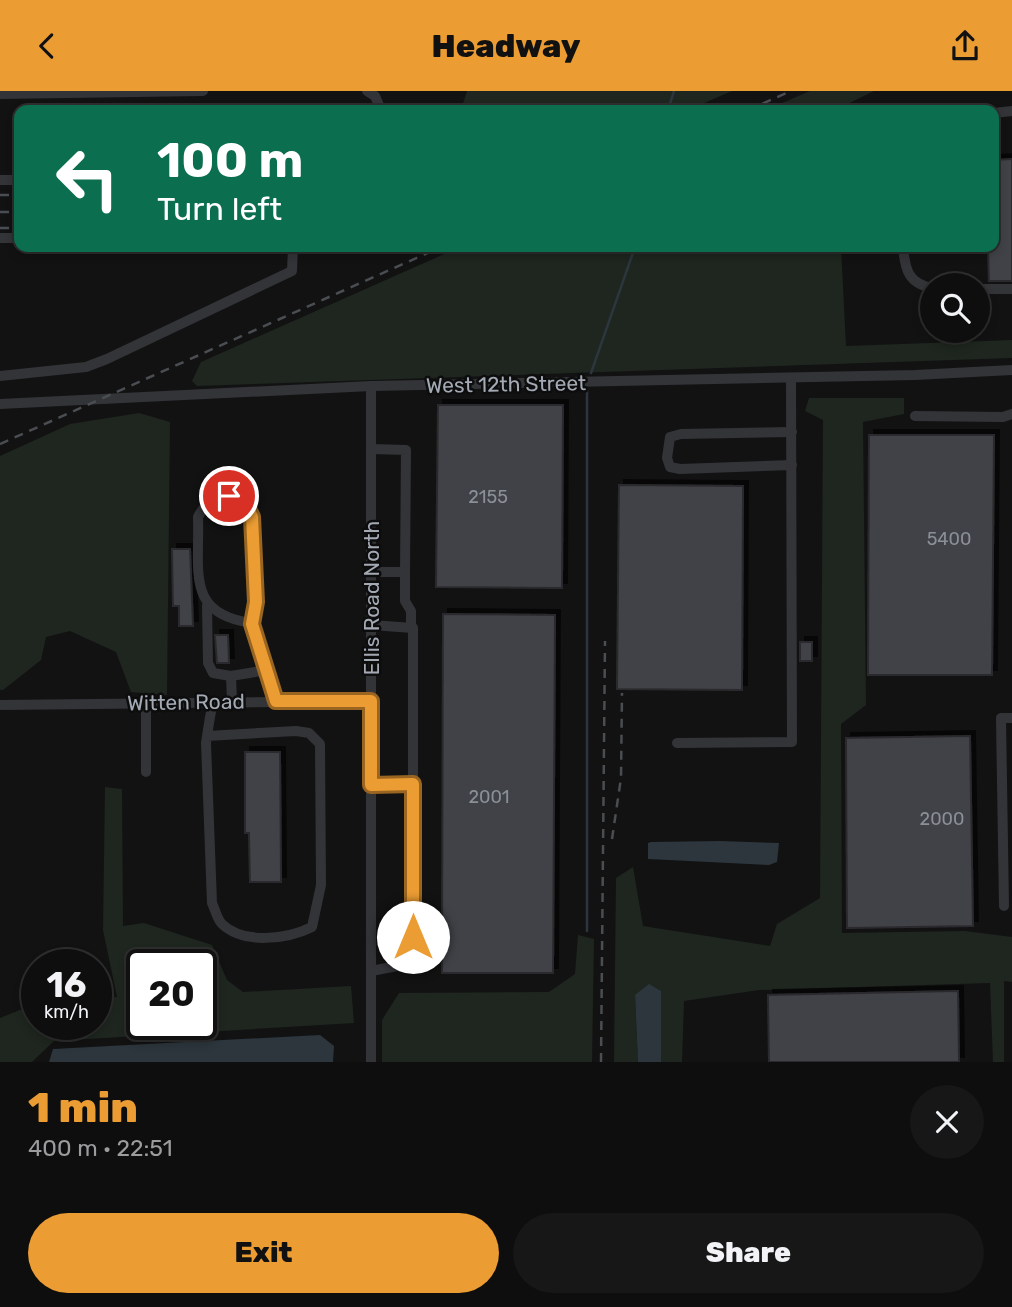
<!DOCTYPE html>
<html lang="en">
<head>
<meta charset="utf-8">
<style>
	:root { --surface:#0e0e0e; --page:#171717; --text:#f1f3f6; --muted:#9b9c9e; --line:#2e2e2e; --accent:#eb9c33 }
	body { margin:0; font-family:Rubik,sans-serif; background:var(--page); color:var(--text); height:100vh; display:flex; flex-direction:column; font-size:26px; white-space:nowrap }
	* { box-sizing:border-box; margin:0 }
	p { font-size:23px; color:var(--muted) }
	.icon { flex:none; width:38px; height:38px; fill:none; stroke:currentColor; stroke-width:2; stroke-linecap:round; stroke-linejoin:round }
	.map { position:relative; height:971px; overflow:hidden }
	.sheet { display:flex; flex-direction:column; background:var(--surface); flex:1 }
	.sheet>* { flex:none }
	.banner { position:absolute; left:14px; top:14px; width:985px; height:147px; border-radius:14px; box-shadow:0 4px 10px #0003,0 0 0 2px var(--line); background:#0b6e4f; color:#fff; overflow:hidden }
	.tools { position:absolute; left:920px; top:182px; display:grid; gap:14px }
	.tools a { display:grid; place-items:center; width:70px; height:70px; border-radius:50%; background:var(--surface); box-shadow:0 4px 10px #0003,0 0 0 2px var(--line); font-size:35px }
	.speed { position:absolute; left:21px; top:858px; display:flex; gap:14px; font-size:35px; font-weight:700; text-align:center }
	.speed>* { display:grid; place-content:center; width:91px; height:91px; border-radius:50%; background:var(--surface); box-shadow:0 4px 10px #0003,0 0 0 2px var(--line); line-height:1 }
	.speed small { font-size:18px; font-weight:400 }
	.speed .limit { border:4px solid #111; border-radius:10px; background:#fff; color:#111 }
	.pin { position:absolute; display:grid; place-items:center; width:60px; height:60px; color:#fff; margin:-30px; border:4px solid #fff; border-radius:50%; box-shadow:0 2px 7px #0007 }
	.me { position:absolute; width:77px; margin:-38px; rotate:0deg; stroke-linejoin:round; filter:drop-shadow(0 0 5px #0008) }
	.turn { display:flex; align-items:center; gap:24px; height:147px; padding:0 28px; font-size:32px }
	.turn .icon { width:91px; height:91px; stroke-width:2.5 }
	.turn b { display:block; font-size:49px; line-height:60px }
	.round { display:grid; place-items:center; flex:none; width:74px; height:74px; border-radius:37px; background:var(--page) }
	.head { display:flex; align-items:center; justify-content:space-between; height:119px; padding:0 28px }
	h1 { font-size:42px; font-weight:800; line-height:52px; color:var(--accent) }
	.cta { display:flex; gap:14px; margin-top:auto; padding:14px 28px }
	.cta a { flex:1; height:80px; border-radius:42px; background:var(--accent); color:#111; font-size:28px; font-weight:800; line-height:80px; text-align:center }
	.cta a+a { background:var(--page); color:var(--text) }
	header { display:flex; justify-content:space-between; align-items:center; height:91px; padding:0 28px; background:var(--accent); color:#111; font-size:32px; font-weight:800 }
	.map>svg:first-child { display:block }
	.green { fill:#1e261f; fill-rule:evenodd }
	.water { fill:#2c363c }
	.lines { fill:none; stroke-linecap:round; stroke-linejoin:round }
	.stream { stroke:#2c363c; stroke-width:2.5 }
	.building { fill:#414246; stroke:#2c2c2f; stroke-width:2; filter:url(#shadow) }
	.minor { stroke:#333438; stroke-width:10 }
	.rail { stroke:#4a4d51; stroke-width:2.5; stroke-dasharray:9 7; stroke-linecap:butt }
	.route-casing { stroke:#996521; stroke-width:18 }
	.route { stroke:#eb9c33; stroke-width:12 }
	.labels { text-anchor:middle; dominant-baseline:central; stroke-width:5; stroke-linejoin:round; paint-order:stroke }
	.number-label { font-size:18px; fill:#8b9098 }
	.street-label { font-size:21px; fill:#a4aab4; stroke:#0d0d0e }
</style>
</head>
<body>
<header><svg class="icon" aria-label="back" viewBox="0 0 24 24"><path d="M15 5l-7 7 7 7"/></svg>Headway<svg class="icon" aria-label="share" viewBox="0 0 24 24"><path d="M12 15V3M7 8l5-5 5 5M5 13v7h14v-7"/></svg></header>
<div class="map">
<svg width="1012" height="971" viewBox="0 0 1012 971">
	<defs>
		<filter id="shadow"><feDropShadow dx="5" dy="-5" stdDeviation="0" flood-color="#0009"/></filter>
	</defs>
	<rect width="100%" height="100%" fill="#121213"/>
	<!-- green -->
	<g class="green">
		<path d="M467,0H732L688,19H461Z"/>
		<path d="M810,0H874L835,19H766Z"/>
		<path d="M460,156H841L846,255L1012,249V267L197,295L192,290L201,271Z"/>
		<path d="M809,307H904V323L863,331L866,614L841,633L842,842L965,840L1012,846V891L1004,890V971H993L990,892L759,899L684,910L682,971H661V900L635,904L638,971H614L616,787L633,776L643,835L770,855L777,833L820,807L823,329L805,320Z"/>
		<path d="M139,322L170,331L167,604L131,601L116,561L70,540L46,546L41,569L3,599H0V365L70,333Z"/>
		<path d="M105,696L122,698L123,835L144,832L212,854L227,889L243,901L351,895L354,932L54,950L32,971H0V927L37,912V933H96V907L117,906L103,839ZM201,873V933H142V873Z"/>
		<path d="M578,844L594,848L592,971H382V929L399,902L549,901L575,883Z"/>
	</g>
	<!-- water -->
	<g class="water">
		<path d="M720,750L779,752L777,771L769,774L648,768V752L651,751Z"/>
		<path d="M649,893L661,900V971H638L635,904Z"/>
		<path d="M320,944L334,955L333,971H49L53,958Z"/>
	</g>
	<g class="lines">
		<!-- stream -->
		<g class="stream">
			<path d="M668,19L674,0"/>
			<path d="M591,282L635,156"/>
			<path d="M587,840V299"/>
		</g>
	</g>
	<!-- building -->
	<g class="building">
		<path d="M1012,68V190H989L988,156H994V69Z"/>
		<path d="M438,314H563L562,497L436,496Z"/>
		<path d="M869,344H994L992,584H868Z"/>
		<path d="M619,394L743,395L742,599L617,598Z"/>
		<path d="M172,458H190L193,535H179V515H173Z"/>
		<path d="M443,523L555,524L553,882H442Z"/>
		<path d="M215,544H228L229,572H217Z"/>
		<rect x="800" y="551" width="12" height="19"/>
		<path d="M970,645L973,835L847,837L846,647Z"/>
		<path d="M245,661H280L281,791H250L249,742H245Z"/>
		<path d="M958,900L959,971H769L768,904Z"/>
	</g>
	<g class="lines">
		<!-- minor -->
		<g class="minor">
			<path d="M367,0L375,5L381,19"/>
			<path d="M0,3L203,0"/>
			<path d="M994,22L1012,20"/>
			<path d="M0,89H19"/>
			<path d="M0,147H19"/>
			<path d="M903,156C905,178 908,193 933,197"/>
			<path d="M978,198H1012"/>
			<path d="M0,285L86,276L107,268L292,180L293,156"/>
			<path d="M371,295V971"/>
			<path d="M0,313L371,295L915,284L1012,279"/>
			<path d="M915,325L1003,326L1012,323"/>
			<path d="M792,341L681,343L670,346L667,367L670,376L680,378L792,374"/>
			<path d="M371,358L406,359L405,481H371"/>
			<path d="M405,481V510L411,520V535"/>
			<path d="M207,515L208,572L213,582L231,585L267,579"/>
			<path d="M252,532C185,523 200,480 198,426C211,399 246,396 252,429C257,454 258,484 256,510C255,517 252,525 252,532C253,551 270,589 276,610"/>
			<path d="M231,585L232,610"/>
			<path d="M146,612V681"/>
			<path d="M0,614L371,610"/>
			<path d="M207,645L296,640L309,642L320,653L321,794L312,836C288,848 244,854 222,833C217,828 215,818 212,812L206,652C208,638 210,624 213,611"/>
			<path d="M677,652L792,651L791,287"/>
			<path d="M371,694L413,693"/>
			<path d="M1004,815L1001,627H1012"/>
			<path d="M371,880L413,872V537L371,534"/>
		</g>
		<!-- rail -->
		<g class="rail">
			<path d="M748,19L791,0"/>
			<path d="M0,104H19"/>
			<path d="M0,121H19"/>
			<path d="M0,137H19"/>
			<path d="M0,353L441,156"/>
			<path d="M612,748L621,687L622,602"/>
			<path d="M601,971L605,550"/>
		</g>
	</g>
	<g class="lines">
		<!-- route casing -->
		<g class="route-casing">
			<path id="route" d="M229,405L246,414L252,426L256,511L252,533L276,610H371V694L413,693V846"/>
		</g>
		<!-- route -->
		<use href="#route" class="route"/>
	</g>
	<g class="labels">
		<!-- number labels -->
		<g class="number-label">
			<text x="488" y="406">2155</text>
			<text x="949" y="448">5400</text>
			<text x="489" y="706">2001</text>
			<text x="942" y="728">2000</text>
		</g>
		<!-- street labels -->
		<g class="street-label">
			<text transform="translate(506 293) rotate(-1)">West 12th Street</text>
			<text transform="translate(371 507) rotate(-90)">Ellis Road North</text>
			<text transform="translate(186 611) rotate(-1)">Witten Road</text>
		</g>
	</g>
</svg>
<div class="tools">
<a><svg class="icon" aria-label="search" viewBox="0 0 24 24"><circle cx="10" cy="10" r="6"/><path d="M15 15l6 6"/></svg></a>
</div>
<div class="speed"><div>16<small>km/h</small></div><div class="limit">20</div></div>
<div class="pin" style="left:229px;top:405px;background:#d93025"><svg class="icon" aria-label="arrive" viewBox="0 0 24 24"><path d="M6 21V4h12l-3 4 3 4H6"/></svg></div>
<svg class="me" style="left:413px;top:846px" viewBox="-20 -20 40 40"><circle r="19" fill="#fff"/><path d="M0-13L10 11 0 6-10 11z" fill="#eb9c33"/></svg>
<div class="banner">
<div class="turn"><svg class="icon" aria-label="left" viewBox="0 0 24 24"><path d="M17 20v-9H6M10 6l-5 5 5 5"/></svg><div><b>100 m</b>Turn left</div></div>
</div>
</div>
<section class="sheet">
<div class="head"><div><h1>1 min</h1><p>400 m · 22:51</p></div><a class="round"><svg class="icon" aria-label="close" viewBox="0 0 24 24"><path d="M6 6l12 12M18 6L6 18"/></svg></a></div>
<div class="cta"><a>Exit</a><a>Share</a></div>
</section>
</body>
</html>
